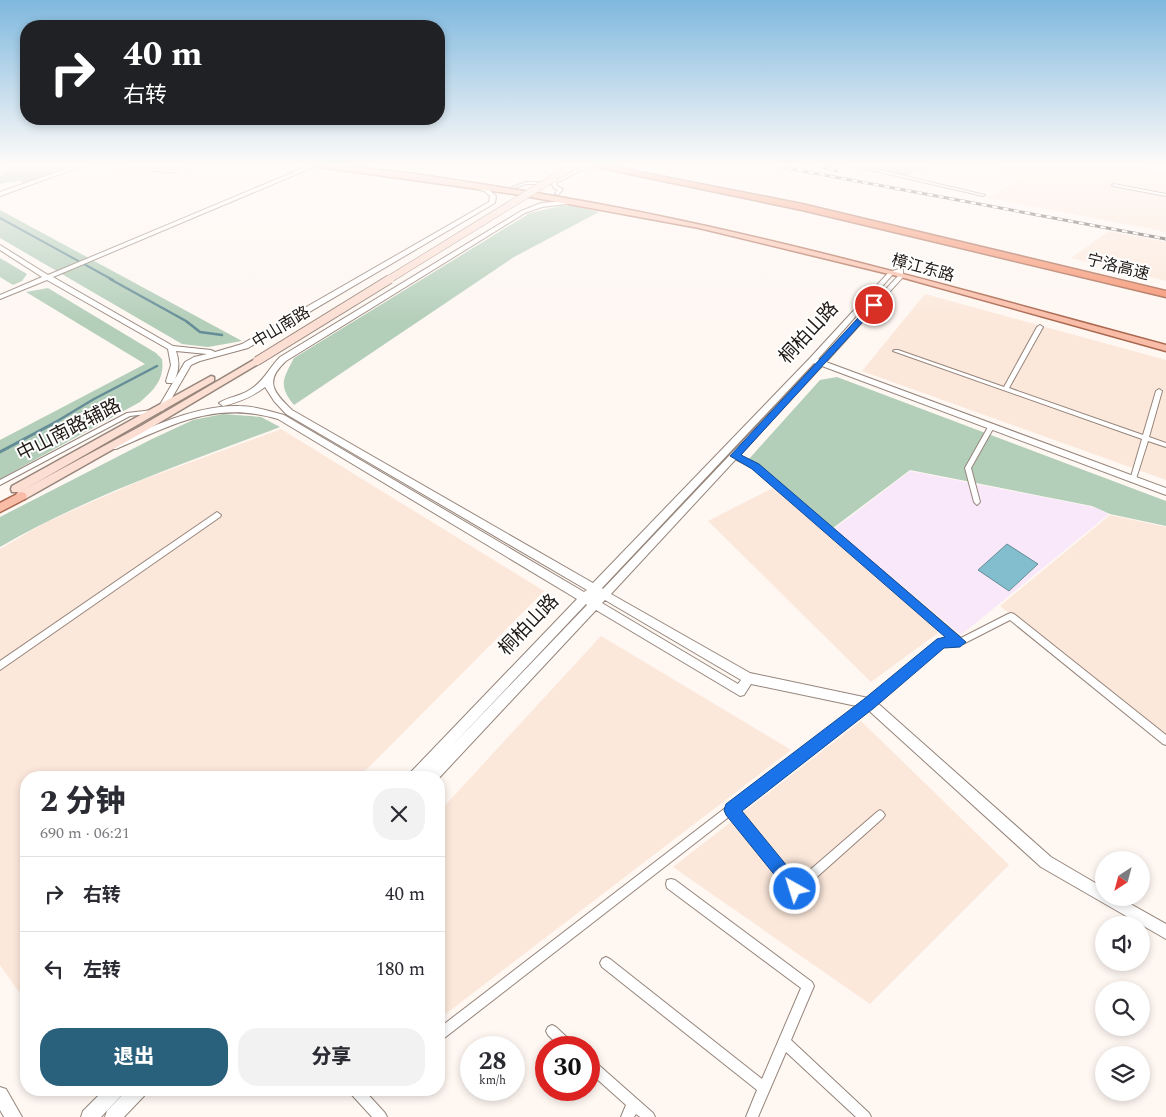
<!DOCTYPE html>
<html lang="zh">
<head>
<meta charset="utf-8">
<style>
	:root { --surface:#fff; --page:#f2f2f3; --text:#2b2b33; --muted:#7c7c81; --line:#e1e1e2; --accent:#29607b }
	body { margin:0; font-family:Spectral,"Noto Sans SC",serif; background:var(--page); color:var(--text); height:100vh; display:flex; flex-direction:column; font-size:19px; white-space:nowrap }
	* { box-sizing:border-box; margin:0 }
	p { font-size:16px; color:var(--muted) }
	.icon { flex:none; width:28px; height:28px; fill:none; stroke:currentColor; stroke-width:2; stroke-linecap:round; stroke-linejoin:round }
	.map { position:relative; flex:1; overflow:hidden }
	.panel { position:absolute; left:20px; top:771px; width:425px; height:325px; display:flex; flex-direction:column; background:var(--surface); border-radius:20px; box-shadow:0 2px 8px #0003 }
	.panel>* { flex:none }
	.hud { position:absolute; left:20px; top:20px; width:425px; height:105px; border-radius:20px; box-shadow:0 2px 8px #0003; background:#202124; color:#fff; overflow:hidden }
	.needle { width:32px; rotate:216deg }
	.controls { position:absolute; left:1095px; top:851px; display:grid; gap:10px }
	.controls a { display:grid; place-items:center; width:55px; height:55px; border-radius:50%; background:var(--surface); box-shadow:0 2px 8px #0003; font-size:25px }
	.speed { position:absolute; left:460px; top:1036px; display:flex; gap:10px; font-size:25px; font-weight:700; text-align:center }
	.speed>* { display:grid; place-content:center; width:65px; height:65px; border-radius:50%; background:var(--surface); box-shadow:0 2px 8px #0003; line-height:1 }
	.speed small { font-size:12px; font-weight:400 }
	.speed .limit { border:8px solid #d22; background:#fff; color:#111 }
	.pin { position:absolute; display:grid; place-items:center; width:42px; height:42px; color:#fff; margin:-21px; border:2px solid #fff; border-radius:50%; box-shadow:0 1px 5px #0007 }
	.me { position:absolute; width:55px; margin:-28px; rotate:321deg; stroke-linejoin:round; filter:drop-shadow(0 0 4px #0008) }
	.turn { display:flex; align-items:center; gap:18px; height:105px; padding:0 20px; font-size:22px }
	.turn .icon { width:65px; height:65px; stroke-width:2.5 }
	.turn b { display:block; font-size:35px; line-height:42px }
	.round { display:grid; place-items:center; flex:none; width:52px; height:52px; border-radius:20px; background:var(--page) }
	.head { display:flex; align-items:center; justify-content:space-between; height:85px; padding:0 20px }
	h1 { font-size:30px; font-weight:800; line-height:38px }
	.cta { display:flex; gap:10px; margin-top:auto; padding:10px 20px }
	.cta a { flex:1; height:58px; border-radius:20px; background:var(--accent); color:#fff; font-size:20px; font-weight:800; line-height:58px; text-align:center }
	.cta a+a { background:var(--page); color:var(--text) }
	ul { padding:0; list-style:none }
	li { display:flex; align-items:center; gap:15px; height:75px; padding:0 20px; border-top:1px solid var(--line) }
	li div { flex:1 }
	li b { display:block; font-size:19px }
	li em { font-style:normal }
	.map>svg:first-child { display:block }
	.built { fill:#fce8db }
	.medical { fill:#f9e8fa }
	.green { fill:#b3ceb9 }
	.water { fill:#83bece; stroke:#658d97 }
	.lines { fill:none; stroke-linecap:round; stroke-linejoin:round }
	.stream-far2 { stroke:#658d97; stroke-width:2 }
	.stream-far1 { stroke:#658d97; stroke-width:2.5 }
	.stream { stroke:#658d97; stroke-width:3 }
	.minor-casing { stroke:#96857b; stroke-width:2 }
	.tertiary-casing { stroke:#96857b; stroke-width:2 }
	.secondary-casing { stroke:#96857b; stroke-width:3 }
	.primary-casing { stroke:#aa674f; stroke-width:3 }
	.motorway-casing { stroke:#aa674f; stroke-width:3 }
	.minor { fill:#fff; fill-rule:evenodd }
	.tertiary { fill:#fff; fill-rule:evenodd }
	.secondary { fill:#fcded3; fill-rule:evenodd }
	.primary { fill:#f9bda7; fill-rule:evenodd }
	.motorway { fill:#f5916d; fill-rule:evenodd }
	.rail-casing { stroke:#47413d; stroke-width:3 }
	.rail { stroke:#fff; stroke-width:2; stroke-dasharray:5.5; stroke-linecap:butt }
	.secondary-bridge-far1-casing { stroke:#96857b; stroke-width:8; stroke-linecap:butt }
	.secondary-bridge-casing { stroke:#96857b; stroke-width:10; stroke-linecap:butt }
	.secondary-bridge-far1 { stroke:#fcded3; stroke-width:7 }
	.secondary-bridge { stroke:#fcded3; stroke-width:8 }
	.route { fill:#1a73e8; stroke:#114b97 }
	.labels { text-anchor:middle; dominant-baseline:central; stroke-width:4; stroke-linejoin:round; paint-order:stroke }
	.far-street-label { font-size:16px; fill:#201a16; stroke:#fff }
	.street-label { font-size:19px; fill:#201a16; stroke:#fff }
</style>
</head>
<body>
<div class="map">
<svg width="1166" height="1117" viewBox="0 0 1166 1117">
	<rect width="100%" height="100%" fill="#fef7f2"/>
	<!-- built -->
	<g class="built">
		<path d="M124,166H178L188,167L178,176L116,172Z"/>
		<path d="M998,166H1139L1166,171V232L988,198L1021,179L996,167Z"/>
		<path d="M1109,231L1166,242V281L1071,258Z"/>
		<path d="M925,294L1166,360V480L862,371Z"/>
		<path d="M281,429L544,591L359,777L26,778V1002L0,965V549L46,522L142,480Z"/>
		<path d="M775,487L935,624L938,633L871,682L708,521Z"/>
		<path d="M1110,515L1166,527V738L1000,606Z"/>
		<path d="M601,636L791,750L439,1019V812Z"/>
		<path d="M861,721L1009,865L870,1004L673,867Z"/>
	</g>
	<!-- medical -->
	<path class="medical" d="M910,471L1093,507L1109,514L961,635L834,529Z"/>
	<!-- green -->
	<g class="green">
		<path d="M13,166H71L24,183L18,181L0,184V176Z"/>
		<path d="M860,166H927L905,176Z"/>
		<path d="M561,206H573L599,212L514,257L294,405C278,385 283,379 294,358L530,213Z"/>
		<path d="M0,210L242,341L208,347L182,344L0,238Z"/>
		<path d="M0,258L27,274L22,281L13,285L0,277Z"/>
		<path d="M48,288L156,353L162,359C165,379 154,390 140,402L0,479V440L145,364L26,292Z"/>
		<path d="M837,377L1166,501V526L1110,514L1092,506L910,470L833,528L764,468L749,459L820,380Z"/>
		<path d="M223,414L261,417L280,427C185,463 88,496 0,547V517L152,439L193,420Z"/>
	</g>
	<!-- water -->
	<path class="water" d="M1007,544L1038,564L1009,591L978,570Z"/>
	<g class="lines">
		<!-- stream-far2 -->
		<path class="stream-far2" d="M0,218L113,280"/>
		<!-- stream-far1 -->
		<g class="stream-far1">
			<path d="M110,279L186,321L200,332L222,335"/>
			<path d="M54,423L94,399L157,366"/>
		</g>
		<!-- stream -->
		<path class="stream" d="M0,452L56,422"/>
		<!-- minor casing -->
		<g class="minor-casing">
			<g id="minor">
				<path d="M176,166H181L174,172L153,171L151,170L153,169L173,170Z"/>
				<path d="M853,166H862L985,195L983,196Z"/>
				<path d="M582,167L585,168L556,183L557,186L563,189L558,195L555,194L558,190L554,188L552,184H526L514,188L512,187L526,182H553Z"/>
				<path d="M1114,184L1166,194V196L1113,186L1112,185Z"/>
				<path d="M1040,325L1043,327L1009,388L1143,435L1156,391L1159,389L1162,391L1149,437L1166,443V447L1148,441L1135,482H1131L1130,480L1142,439L893,351L894,350H898L1004,387L1037,327Z"/>
				<path d="M153,410L156,412L155,413L130,416L0,485V480L127,413Z"/>
				<path d="M991,425L994,427L971,468L980,502L977,505L974,502L965,468L988,427Z"/>
				<path d="M733,454H737L757,464L961,638L1008,614L1011,613L1014,614L1166,735V745L1163,744L1010,620L963,644L943,646L872,706L738,810L796,882L877,812L880,810L883,812L885,815L883,818L799,893L795,894L791,893L730,816L443,1039L439,1041V1028L866,700L938,640L950,638L753,468L733,458L732,456Z"/>
				<path d="M217,512L221,515L220,517L0,670V661Z"/>
				<path d="M671,879L675,880L812,982L814,986L791,1040L869,1113L871,1117H856L786,1052L758,1117H746L757,1090L602,967L600,963L602,959L606,957L610,959L762,1079L801,988L667,888L666,884L667,880Z"/>
				<path d="M552,1025L556,1027L574,1044L576,1048H561L548,1035L546,1031L548,1027Z"/>
				<path d="M589,1058L593,1060L653,1113L655,1117H640L636,1114L634,1117H621L626,1105L589,1072Z"/>
				<path d="M349,1090H364L385,1113L387,1117H372L351,1094Z"/>
			</g>
		</g>
		<!-- tertiary casing -->
		<g class="tertiary-casing">
			<g id="tertiary">
				<path d="M74,166H82L0,196V192Z"/>
				<path d="M308,166H316L53,277L173,346L211,350L215,352L242,344L489,202L490,196L484,191L470,187V185L488,189L496,196L495,203L248,348L200,361L191,365L166,408L162,411L158,408L185,362L194,357L207,354L176,351C180,363 179,372 173,383H167L166,381L171,365L168,349L47,280L0,299V295L42,277L0,250V245L48,275Z"/>
				<path d="M574,200L577,202L576,203L542,207L525,213L286,361C264,381 273,392 292,410L593,583L810,358L889,272L903,268V277L826,362L1166,488V495L822,366L611,594L750,673L873,699L1051,857L1104,888V898H1120L1166,924V939L1041,867L866,708L751,684L744,695L740,696L596,610L439,778H424L425,774L422,778H407L409,774L577,599L278,419C216,400 172,425 116,449H110L109,447L110,445C150,428 194,405 239,406C254,406 269,411 284,415L584,592L587,590L286,414L274,401L265,387C252,397 239,402 223,406L219,403C227,397 242,396 251,389C264,381 269,368 280,357L521,211L541,203ZM898,273V276L820,360L818,359L893,274ZM814,363L816,364L603,589L602,588ZM605,600L741,680L738,684L602,603ZM586,604L587,605L448,750Z"/>
				<path d="M0,1087L6,1089L22,1117H4L0,1110Z"/>
				<path d="M104,1090H123L121,1096L101,1117H81L83,1111Z"/>
				<path d="M127,1090H146L144,1096L124,1117H105L107,1111Z"/>
			</g>
		</g>
		<!-- secondary casing -->
		<g class="secondary-casing">
			<g id="secondary">
				<path d="M257,358L260,359V363L147,430L25,499H17L16,496L17,493L141,426Z"/>
				<path d="M211,376L214,377V381L20,492H12L11,489L12,486Z"/>
			</g>
		</g>
		<!-- primary casing -->
		<g class="primary-casing">
			<g id="primary">
				<path d="M312,166C384,166 459,181 530,192C746,227 955,288 1166,345V351L897,276L699,228L514,194Z"/>
				<path d="M21,492L25,493L27,496L25,499L0,512V503Z"/>
			</g>
		</g>
		<!-- motorway casing -->
		<g class="motorway-casing">
			<path id="motorway" d="M591,166H609L802,204L1166,291V297L802,210Z"/>
		</g>
		<!-- minor -->
		<use href="#minor" class="minor"/>
		<!-- tertiary -->
		<use href="#tertiary" class="tertiary"/>
		<!-- secondary -->
		<use href="#secondary" class="secondary"/>
		<!-- primary -->
		<use href="#primary" class="primary"/>
		<!-- motorway -->
		<use href="#motorway" class="motorway"/>
		<!-- rail casing -->
		<g class="rail-casing">
			<g id="rail">
				<path d="M776,166L1166,239"/>
				<path d="M818,166L837,171"/>
			</g>
		</g>
		<!-- rail -->
		<use href="#rail" class="rail"/>
		<!-- secondary-bridge-far1 casing -->
		<g class="secondary-bridge-far1-casing">
			<path id="secondary-bridge-far1" d="M388,280L573,166"/>
		</g>
		<!-- secondary-bridge casing -->
		<g class="secondary-bridge-casing">
			<path id="secondary-bridge" d="M257,361L390,279"/>
		</g>
		<!-- secondary-bridge-far1 -->
		<use href="#secondary-bridge-far1" class="secondary-bridge-far1"/>
		<!-- secondary-bridge -->
		<use href="#secondary-bridge" class="secondary-bridge"/>
	</g>
	<!-- sky -->
	<linearGradient id="sky" x2="0" y2="1"><stop stop-color="#7fb8de"/><stop offset="0.51" stop-color="#fffbf9"/><stop offset="1" stop-color="#fffbf9" stop-opacity="0"/></linearGradient>
	<rect width="1166" height="323" fill="url(#sky)"/>
	<!-- route -->
	<path class="route" d="M872,303L878,305L741,455L759,464L966,642L960,647L944,648L874,708L742,811L801,883L803,889L801,894L795,897L790,894L726,815L724,810L726,804L864,699L937,639L945,637L752,469L730,456Z"/>
	<g class="labels">
		<!-- far-street labels -->
		<g class="far-street-label">
			<text transform="translate(1118 267) rotate(14)">宁洛高速</text>
			<text transform="translate(923 268) rotate(15)">樟江东路</text>
			<text transform="translate(281 327) rotate(-31)">中山南路</text>
		</g>
		<!-- street labels -->
		<g class="street-label">
			<text transform="translate(809 333) rotate(-47)">桐柏山路</text>
			<text transform="translate(69 430) rotate(-27)">中山南路辅路</text>
			<text transform="translate(529 625) rotate(-46)">桐柏山路</text>
		</g>
	</g>
</svg>
<div class="controls">
<a><svg class="needle" viewBox="-14 -14 28 28"><path d="M0-13l5 13h-10z" fill="#e53935"/><path d="M0 13l5-13h-10z" fill="#7c7c81"/></svg></a>
<a><svg class="icon" aria-label="sound" viewBox="0 0 24 24"><path d="M4 9h4l5-4v14l-5-4H4zM17 9q2 3 0 6"/></svg></a>
<a><svg class="icon" aria-label="search" viewBox="0 0 24 24"><circle cx="10" cy="10" r="6"/><path d="M15 15l6 6"/></svg></a>
<a><svg class="icon" aria-label="layers" viewBox="0 0 24 24"><path d="M12 4l9 5-9 5-9-5zM3 14l9 5 9-5"/></svg></a>
</div>
<div class="speed"><div>28<small>km/h</small></div><div class="limit">30</div></div>
<div class="pin" style="left:874px;top:305px;background:#d93025"><svg class="icon" aria-label="arrive" viewBox="0 0 24 24"><path d="M6 21V4h12l-3 4 3 4H6"/></svg></div>
<svg class="me" style="left:795px;top:889px" viewBox="-20 -20 40 40"><circle r="17" fill="#1a73e8" stroke="#fff" stroke-width="3"/><path d="M0-11L8 9 0 5-8 9z" fill="#fff"/></svg>
<div class="hud">
<div class="turn"><svg class="icon" aria-label="right" viewBox="0 0 24 24"><path d="M7 20v-9h11M14 6l5 5-5 5"/></svg><div><b>40 m</b>右转</div></div>
</div>
<section class="panel">
<div class="head"><div><h1>2 分钟</h1><p>690 m · 06:21</p></div><a class="round"><svg class="icon" aria-label="close" viewBox="0 0 24 24"><path d="M6 6l12 12M18 6L6 18"/></svg></a></div>
<ul>
<li><svg class="icon" aria-label="right" viewBox="0 0 24 24"><path d="M7 20v-9h11M14 6l5 5-5 5"/></svg><div><b>右转</b></div><em>40 m</em></li>
<li><svg class="icon" aria-label="left" viewBox="0 0 24 24"><path d="M17 20v-9H6M10 6l-5 5 5 5"/></svg><div><b>左转</b></div><em>180 m</em></li>
</ul>
<div class="cta"><a>退出</a><a>分享</a></div>
</section>
</div>
</body>
</html>
